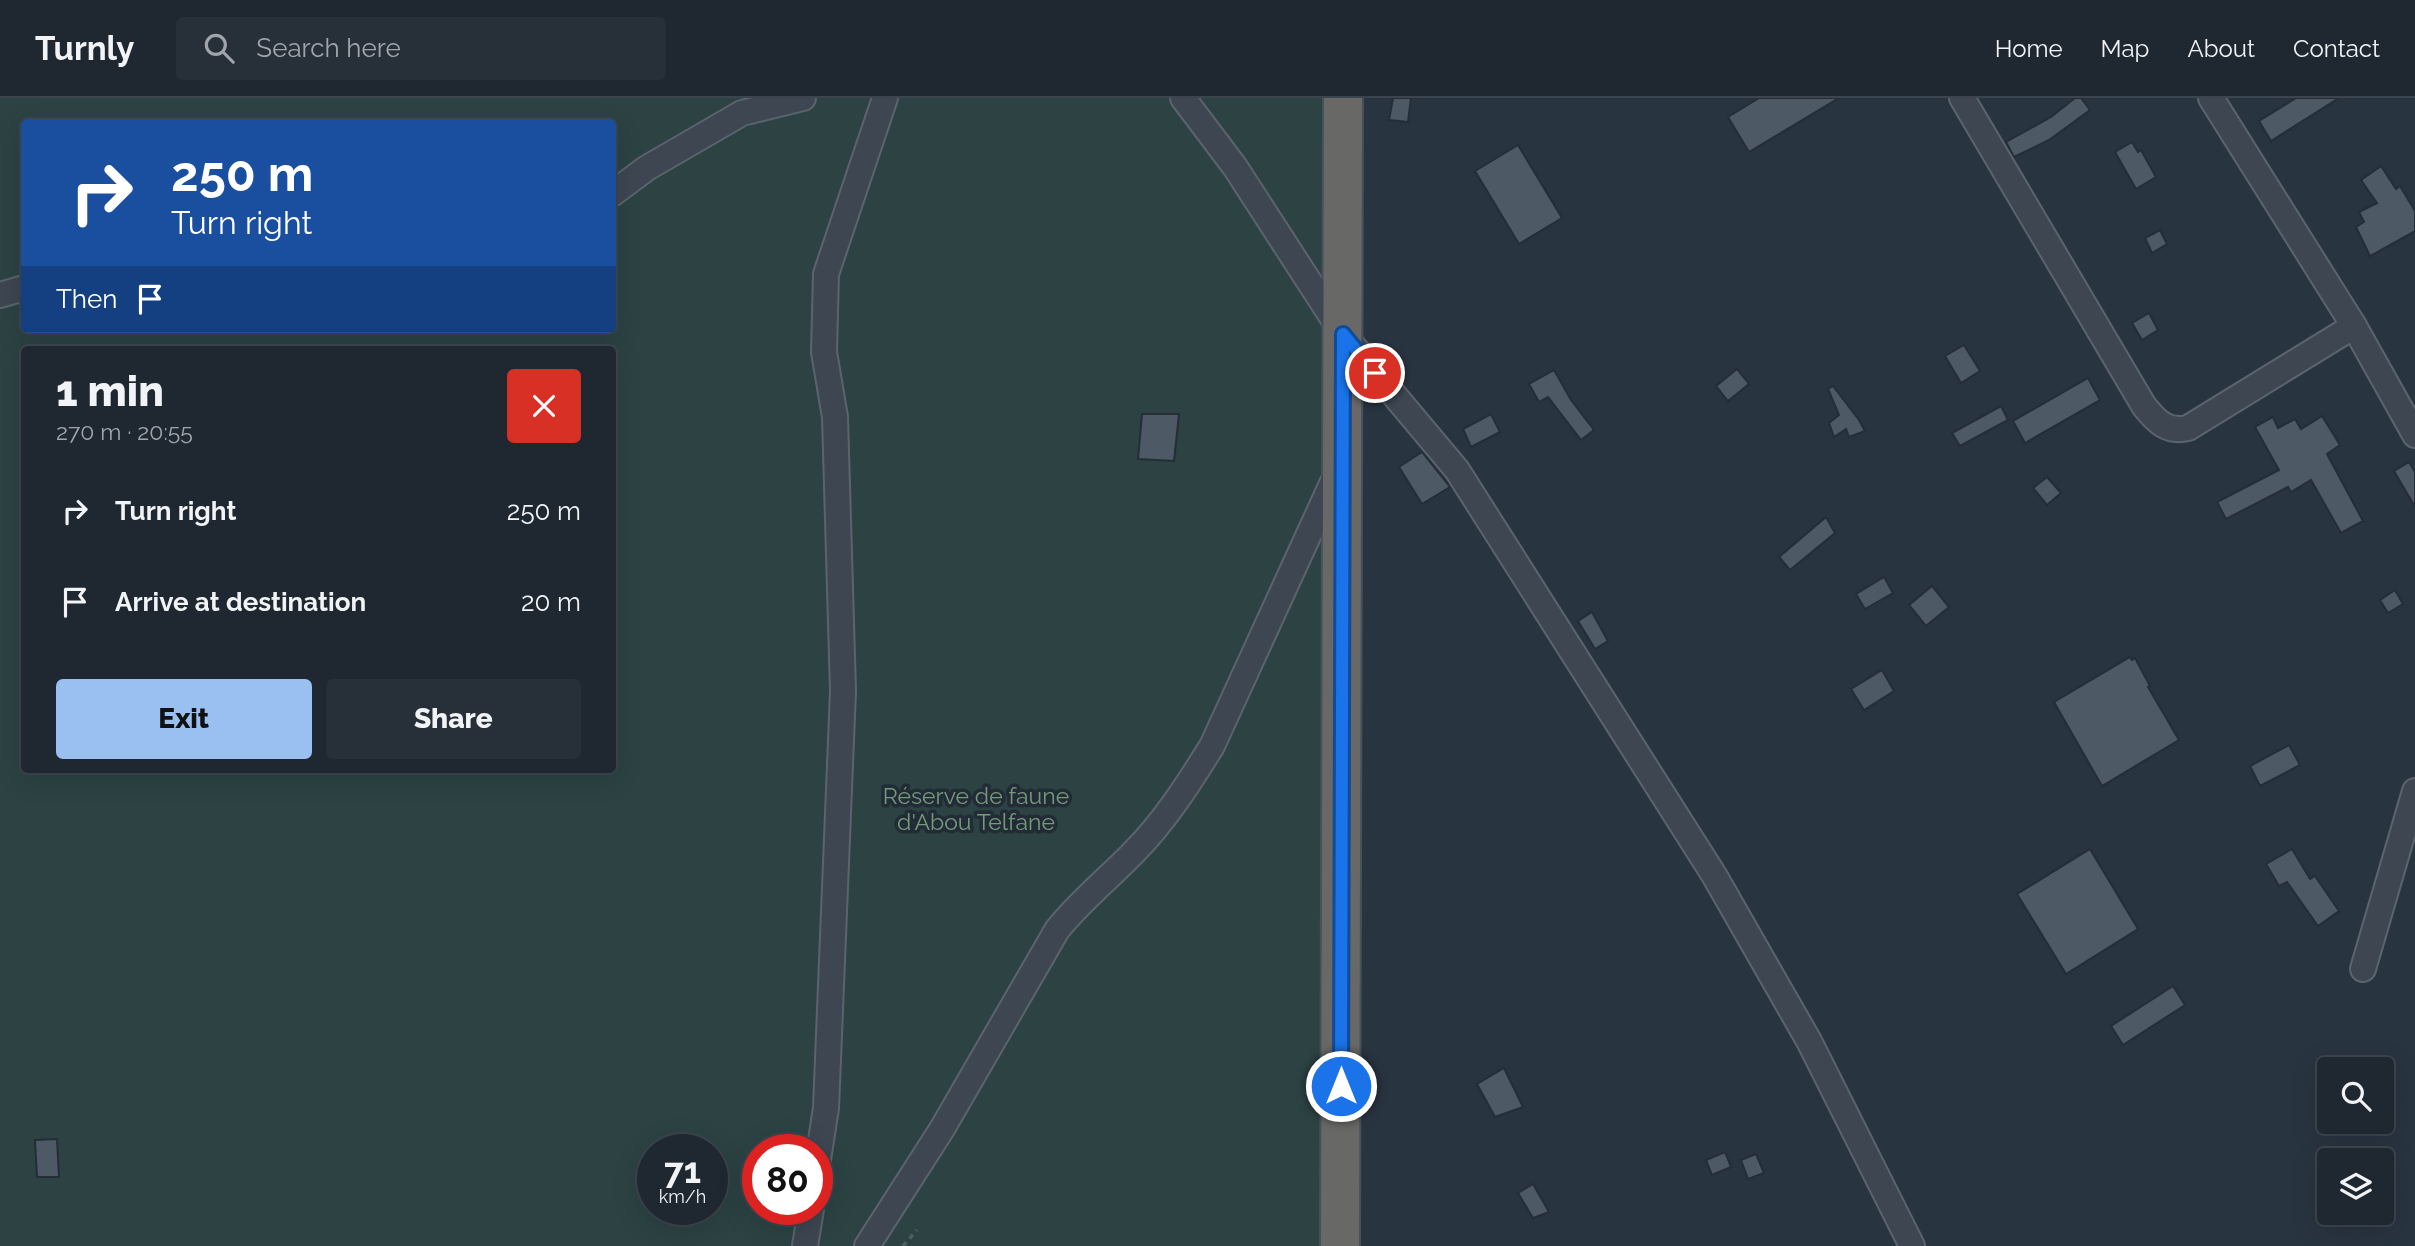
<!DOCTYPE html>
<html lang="en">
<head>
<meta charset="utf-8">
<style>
	:root { --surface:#1f2731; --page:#272f39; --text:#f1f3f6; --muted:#a1a5ab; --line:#3c444d; --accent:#99c0f1 }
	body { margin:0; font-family:Raleway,sans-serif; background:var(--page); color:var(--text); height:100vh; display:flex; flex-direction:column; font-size:26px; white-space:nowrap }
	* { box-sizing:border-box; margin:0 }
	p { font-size:23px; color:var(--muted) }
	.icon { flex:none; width:38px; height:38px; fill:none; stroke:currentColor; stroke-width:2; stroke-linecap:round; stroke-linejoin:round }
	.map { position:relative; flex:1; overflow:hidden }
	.drawer { position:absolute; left:21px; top:248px; width:595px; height:427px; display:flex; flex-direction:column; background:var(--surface); border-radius:7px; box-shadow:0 7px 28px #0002,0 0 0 2px var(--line) }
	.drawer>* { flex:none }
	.guide { position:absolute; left:21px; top:21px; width:595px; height:214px; border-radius:7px; box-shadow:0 7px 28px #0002,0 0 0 2px var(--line); background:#1a4fa0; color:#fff; overflow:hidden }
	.fabs { position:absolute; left:2317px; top:959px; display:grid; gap:14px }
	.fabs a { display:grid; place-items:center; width:77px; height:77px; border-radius:7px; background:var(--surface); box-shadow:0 7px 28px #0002,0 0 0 2px var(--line); font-size:35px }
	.speed { position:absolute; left:637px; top:1036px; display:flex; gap:14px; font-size:35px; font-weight:700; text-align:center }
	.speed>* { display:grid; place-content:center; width:91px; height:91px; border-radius:50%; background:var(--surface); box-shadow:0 7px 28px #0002,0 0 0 2px var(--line); line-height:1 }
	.speed small { font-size:18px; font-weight:400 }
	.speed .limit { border:10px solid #d22; background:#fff; color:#111 }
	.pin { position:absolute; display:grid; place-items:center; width:60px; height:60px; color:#fff; margin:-30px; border:4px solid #fff; border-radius:50%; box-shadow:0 2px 7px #0007 }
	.me { position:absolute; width:77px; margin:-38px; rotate:0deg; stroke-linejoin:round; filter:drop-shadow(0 0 5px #0008) }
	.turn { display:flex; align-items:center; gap:24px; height:147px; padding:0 35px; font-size:32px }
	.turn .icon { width:91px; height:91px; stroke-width:2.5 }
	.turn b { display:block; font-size:49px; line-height:60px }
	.then { display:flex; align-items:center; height:66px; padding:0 35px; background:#0003; gap:14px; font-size:26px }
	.round { display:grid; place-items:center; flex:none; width:74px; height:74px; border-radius:7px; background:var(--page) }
	.overview { display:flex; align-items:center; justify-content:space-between; height:119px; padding:0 35px }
	h1 { font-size:42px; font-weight:800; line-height:52px }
	.action { display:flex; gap:14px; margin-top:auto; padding:14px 35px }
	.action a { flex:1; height:80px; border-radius:7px; background:var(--accent); color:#111; font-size:28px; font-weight:800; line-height:80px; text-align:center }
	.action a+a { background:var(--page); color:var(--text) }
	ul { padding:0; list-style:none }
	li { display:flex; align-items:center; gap:21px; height:91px; padding:0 35px }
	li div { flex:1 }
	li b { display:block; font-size:26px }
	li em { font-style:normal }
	header { display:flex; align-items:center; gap:42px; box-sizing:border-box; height:98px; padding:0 35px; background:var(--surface); border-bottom:2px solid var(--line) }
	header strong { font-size:33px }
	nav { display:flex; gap:38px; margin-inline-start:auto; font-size:24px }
	.search { width:490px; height:63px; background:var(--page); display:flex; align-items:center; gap:18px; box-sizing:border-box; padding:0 24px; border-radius:7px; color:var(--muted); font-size:26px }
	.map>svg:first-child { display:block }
	.green { fill:#2c4243; fill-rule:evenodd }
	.building { fill:#4d5a66; stroke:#242d38; stroke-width:2 }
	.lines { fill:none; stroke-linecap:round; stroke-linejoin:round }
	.minor-casing { stroke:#5b646e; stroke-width:28 }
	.trunk-casing { stroke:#48515b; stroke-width:42 }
	.path { stroke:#4b5f61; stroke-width:3.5; stroke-dasharray:5 5; stroke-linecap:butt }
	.minor { stroke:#3d4651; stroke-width:24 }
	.trunk { stroke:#686866; stroke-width:38 }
	.route-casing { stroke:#114b97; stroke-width:18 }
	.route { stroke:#1a73e8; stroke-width:12 }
	.labels { text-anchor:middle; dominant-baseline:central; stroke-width:7; stroke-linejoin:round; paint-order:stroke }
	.park-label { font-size:23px; fill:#739a7a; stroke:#222b36 }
</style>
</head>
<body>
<header>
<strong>Turnly</strong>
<div class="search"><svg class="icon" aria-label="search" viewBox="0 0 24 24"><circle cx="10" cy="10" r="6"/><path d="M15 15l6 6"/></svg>Search here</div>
<nav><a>Home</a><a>Map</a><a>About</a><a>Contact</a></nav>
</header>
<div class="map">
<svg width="2415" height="1148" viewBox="0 0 2415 1148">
	<rect width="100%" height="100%" fill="#293441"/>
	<!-- green -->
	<path class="green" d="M0,0H1343L1340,1148H0ZM24,24H612V231H24ZM24,252H612V672H24ZM653,1052H712V1111H653ZM758,1052H817V1111H758Z"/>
	<!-- building -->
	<g class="building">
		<path d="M1393,0H1411L1408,24L1389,22Z"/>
		<path d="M1759,0H1839L1749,54L1728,19Z"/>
		<path d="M2075,0H2081L2090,12L2049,42L2014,59L2006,44L2051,19Z"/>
		<path d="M2296,0H2339L2271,43L2259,23Z"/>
		<path d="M2132,44L2138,54L2141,52L2156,79L2136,91L2115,54Z"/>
		<path d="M1518,47L1562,120L1519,146L1475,73Z"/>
		<path d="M2381,68L2396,91L2400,88L2415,113V133L2370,158L2356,129L2364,124L2359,114L2377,105L2361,82Z"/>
		<path d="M2160,132L2167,146L2152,155L2145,140Z"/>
		<path d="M2149,215L2158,232L2142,242L2132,225Z"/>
		<path d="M1964,247L1980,273L1961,285L1945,258Z"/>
		<path d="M1737,271L1749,286L1728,303L1716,288Z"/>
		<path d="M1554,272L1571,302L1594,332L1581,342L1548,299L1539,304L1529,286Z"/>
		<path d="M2088,280L2100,302L2025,345L2013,323Z"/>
		<path d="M1833,288L1859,322L1865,333L1849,339L1846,331L1834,339L1829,325L1839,317L1828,291Z"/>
		<path d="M2001,308L2008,322L1960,348L1952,335Z"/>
		<path d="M1142,316H1179L1174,363L1138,361Z"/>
		<path d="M1491,316L1500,334L1471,349L1463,331Z"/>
		<path d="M2322,318L2340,347L2327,356L2363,423L2341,435L2311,382L2291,394L2288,389L2226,421L2217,404L2279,372L2255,329L2273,319L2278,330L2295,321L2301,331Z"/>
		<path d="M1422,354L1450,389L1422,406L1399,369Z"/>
		<path d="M2409,364L2415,374V409L2394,373Z"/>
		<path d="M2047,379L2061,395L2047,407L2033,390Z"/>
		<path d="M1826,419L1835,435L1790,472L1779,459Z"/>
		<path d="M1884,479L1893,495L1865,511L1856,496Z"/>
		<path d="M1932,488L1949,509L1926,528L1909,507Z"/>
		<path d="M2395,492L2403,506L2388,515L2380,502Z"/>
		<path d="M1592,514L1608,543L1595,551L1578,523Z"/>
		<path d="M2130,559L2132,562L2135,560L2150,588L2148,589L2179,642L2102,688L2054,604Z"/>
		<path d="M1882,572L1894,593L1864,612L1851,591Z"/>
		<path d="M2289,647L2300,667L2260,688L2250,668Z"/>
		<path d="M2090,751L2138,831L2066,876L2017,796Z"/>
		<path d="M2292,751L2310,781L2315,778L2339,813L2318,828L2287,784L2279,788L2266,766Z"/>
		<path d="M2173,888L2185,907L2123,947L2111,928Z"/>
		<path d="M1504,970L1523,1009L1495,1019L1477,986Z"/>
		<path d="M57,1041L59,1079H37L35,1042Z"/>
		<path d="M1725,1054L1731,1069L1712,1077L1706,1062Z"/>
		<path d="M1756,1056L1764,1075L1748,1081L1741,1062Z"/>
		<path d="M1533,1086L1549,1114L1533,1120L1518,1095Z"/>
	</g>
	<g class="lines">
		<!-- minor casing -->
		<g class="minor-casing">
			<g id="minor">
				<path d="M1183,0L1235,69L1343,236L1457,372L1714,777L1809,943L1912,1148"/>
				<path d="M1962,0L2144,308C2156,323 2167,335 2188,330L2354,228"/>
				<path d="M2211,0L2354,228L2415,337"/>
				<path d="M612,96L647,70L742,15L803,0"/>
				<path d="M0,197L24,190"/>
				<path d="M2363,871L2415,693"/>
				<path d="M817,1068L826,1010L843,593L835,319L824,254L826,176L885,0"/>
				<path d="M805,1148L811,1111"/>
				<path d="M867,1148L942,1031L1057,832C1080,803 1108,781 1134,754C1164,724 1189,685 1212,648L1336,377"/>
			</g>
		</g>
		<!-- trunk casing -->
		<g class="trunk-casing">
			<path id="trunk" d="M1340,1148L1343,0"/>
		</g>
		<!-- path -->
		<path class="path" d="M903,1148L917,1132"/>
		<!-- minor -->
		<use href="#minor" class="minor"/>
		<!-- trunk -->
		<use href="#trunk" class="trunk"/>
	</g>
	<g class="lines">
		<!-- route casing -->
		<g class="route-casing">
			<path id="route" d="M1341,988L1343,236L1375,275"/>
		</g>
		<!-- route -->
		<use href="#route" class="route"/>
	</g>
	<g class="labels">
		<!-- park labels -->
		<g class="park-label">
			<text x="976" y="697">Réserve de faune<tspan x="976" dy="26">d'Abou Telfane</tspan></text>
		</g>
	</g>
</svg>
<div class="fabs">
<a><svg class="icon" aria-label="search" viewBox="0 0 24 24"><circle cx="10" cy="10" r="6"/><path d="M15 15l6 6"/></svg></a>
<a><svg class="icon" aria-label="layers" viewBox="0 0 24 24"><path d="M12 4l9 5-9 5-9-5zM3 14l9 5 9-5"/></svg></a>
</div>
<div class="speed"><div>71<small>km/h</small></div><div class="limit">80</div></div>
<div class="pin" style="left:1375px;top:275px;background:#d93025"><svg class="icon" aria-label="arrive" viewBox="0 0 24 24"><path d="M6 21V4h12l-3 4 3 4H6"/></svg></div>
<svg class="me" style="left:1341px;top:988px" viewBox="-20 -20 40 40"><circle r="17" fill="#1a73e8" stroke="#fff" stroke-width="3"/><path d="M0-11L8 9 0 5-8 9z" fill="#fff"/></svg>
<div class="guide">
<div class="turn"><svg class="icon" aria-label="right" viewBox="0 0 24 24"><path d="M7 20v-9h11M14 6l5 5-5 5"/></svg><div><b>250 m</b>Turn right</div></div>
<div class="then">Then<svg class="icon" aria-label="arrive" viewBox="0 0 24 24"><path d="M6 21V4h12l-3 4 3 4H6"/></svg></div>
</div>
<section class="drawer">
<div class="overview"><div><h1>1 min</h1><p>270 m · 20:55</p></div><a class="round" style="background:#d93025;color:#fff"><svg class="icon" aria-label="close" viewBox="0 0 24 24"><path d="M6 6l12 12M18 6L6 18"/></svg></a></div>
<ul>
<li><svg class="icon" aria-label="right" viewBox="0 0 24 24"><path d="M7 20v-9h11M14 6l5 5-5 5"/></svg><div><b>Turn right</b></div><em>250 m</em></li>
<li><svg class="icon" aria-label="arrive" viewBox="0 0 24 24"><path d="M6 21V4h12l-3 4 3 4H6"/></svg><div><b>Arrive at destination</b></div><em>20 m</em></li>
</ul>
<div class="action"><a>Exit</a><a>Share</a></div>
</section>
</div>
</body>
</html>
